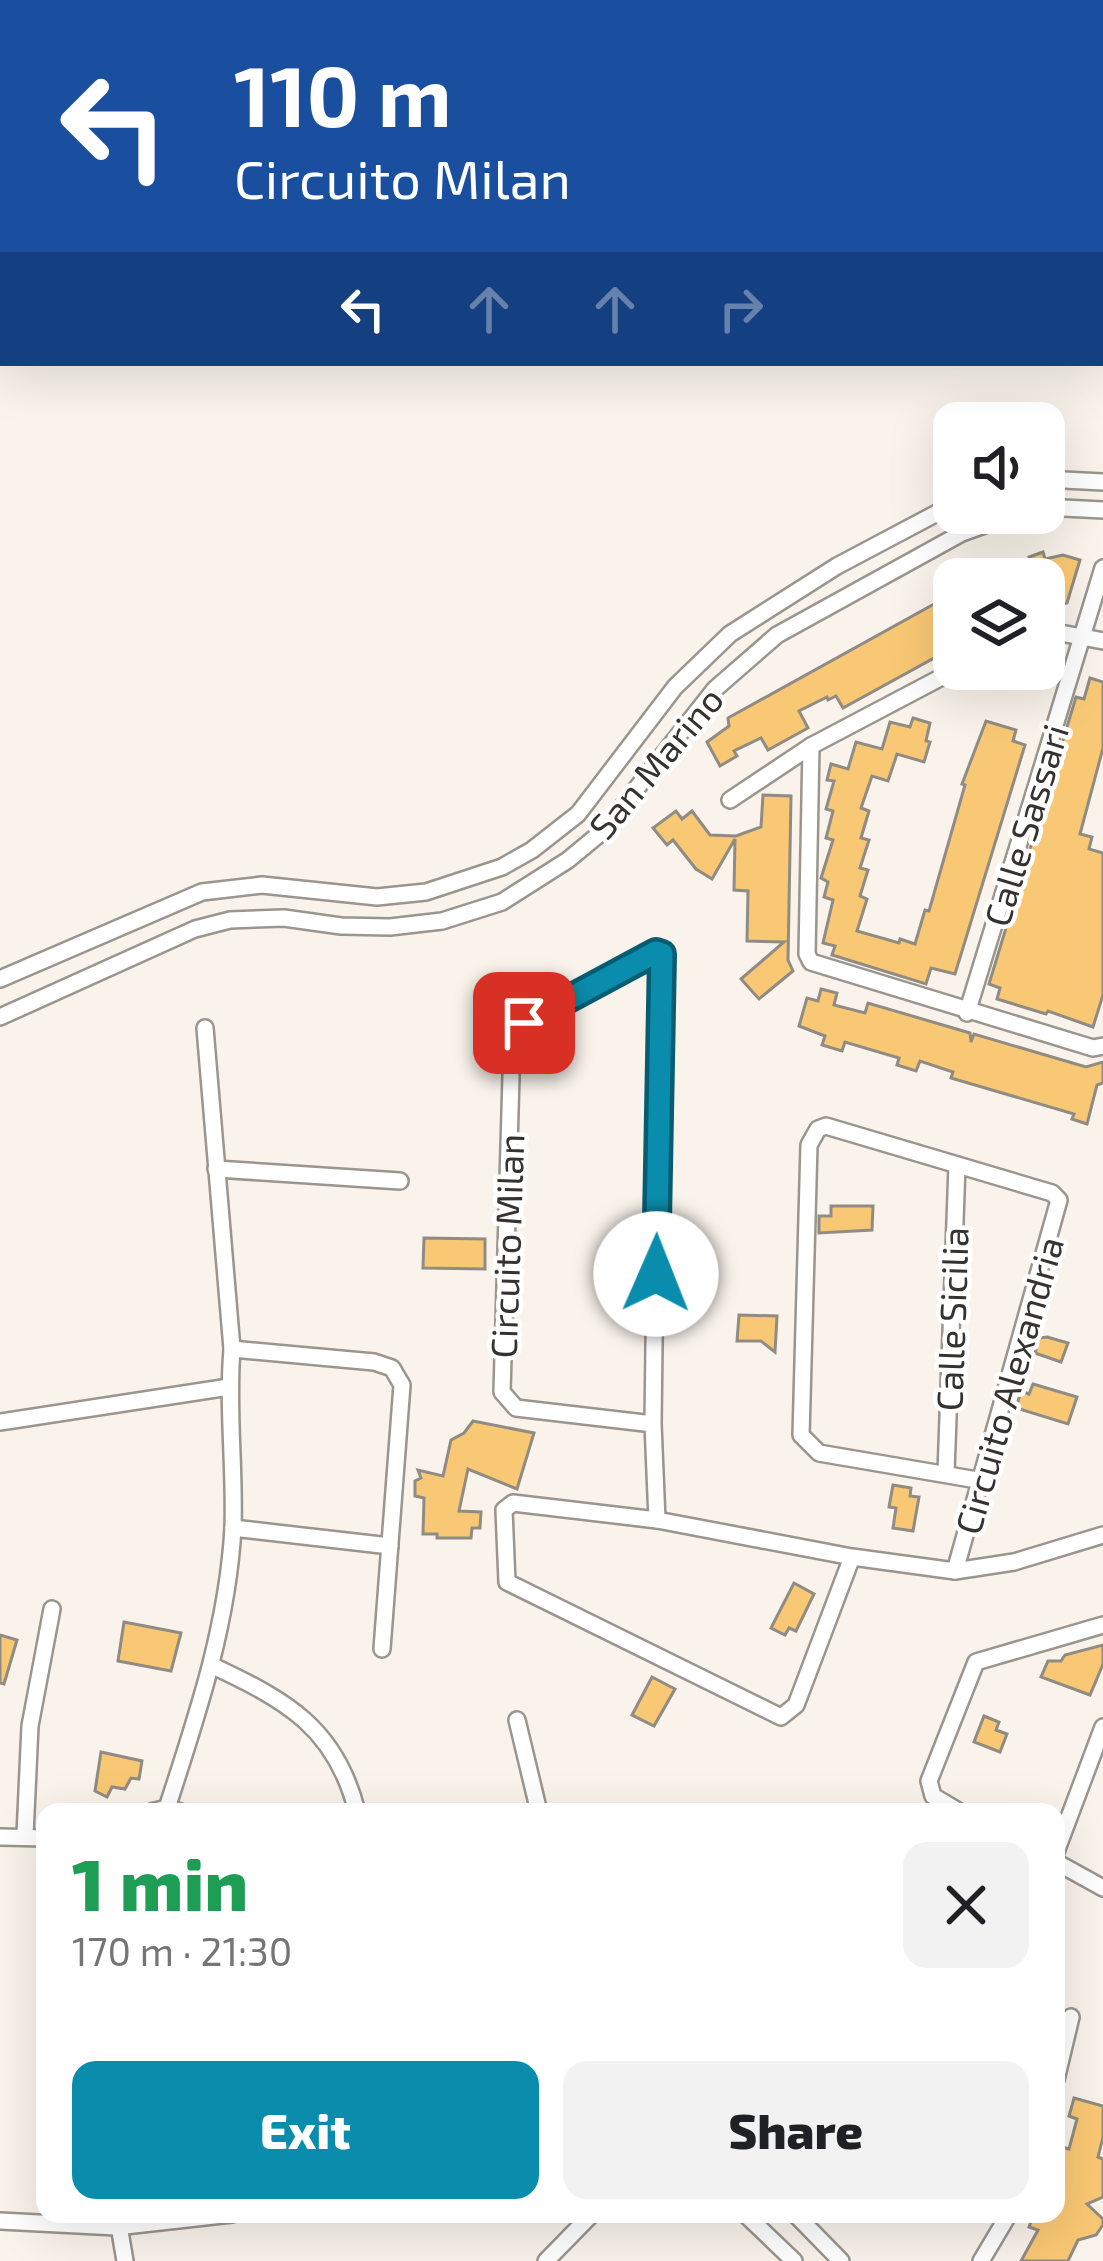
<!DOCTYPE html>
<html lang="en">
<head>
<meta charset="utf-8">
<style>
	:root { --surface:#fff; --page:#f2f2f2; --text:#202124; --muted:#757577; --accent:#0a8dac }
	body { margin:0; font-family:"Exo 2",sans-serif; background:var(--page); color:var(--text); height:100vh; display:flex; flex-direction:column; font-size:45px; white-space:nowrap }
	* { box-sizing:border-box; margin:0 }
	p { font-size:39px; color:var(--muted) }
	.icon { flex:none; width:66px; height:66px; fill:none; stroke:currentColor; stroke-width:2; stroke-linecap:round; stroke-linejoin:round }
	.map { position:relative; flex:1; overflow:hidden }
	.side { position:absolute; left:36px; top:1803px; width:1029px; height:420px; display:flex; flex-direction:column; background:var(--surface); border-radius:24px; box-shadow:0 12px 48px #0002 }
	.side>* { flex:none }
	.top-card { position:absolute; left:0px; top:0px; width:1104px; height:366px; box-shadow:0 12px 48px #0002; background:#1a4fa0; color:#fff; overflow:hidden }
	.fabs { position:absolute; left:933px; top:402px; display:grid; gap:24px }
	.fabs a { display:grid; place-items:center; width:132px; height:132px; border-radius:24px; background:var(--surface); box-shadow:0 12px 48px #0002; font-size:60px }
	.pin { position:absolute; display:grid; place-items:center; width:102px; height:102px; color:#fff; margin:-51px; border-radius:24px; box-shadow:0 6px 18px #0006 }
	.me { position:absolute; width:132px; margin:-66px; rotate:1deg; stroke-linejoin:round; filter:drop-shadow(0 0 9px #0008) }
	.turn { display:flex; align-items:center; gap:42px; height:252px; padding:0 36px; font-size:54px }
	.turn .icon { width:156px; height:156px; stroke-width:2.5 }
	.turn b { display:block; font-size:84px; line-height:102px }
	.lanes { display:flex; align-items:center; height:114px; padding:0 36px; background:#0003; justify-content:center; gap:60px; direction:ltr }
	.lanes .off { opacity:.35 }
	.round { display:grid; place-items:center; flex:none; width:126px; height:126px; border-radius:24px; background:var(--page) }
	.overview { display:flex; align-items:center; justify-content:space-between; height:204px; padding:0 36px }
	h1 { font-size:72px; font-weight:800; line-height:90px; color:#1e9e55 }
	.cta { display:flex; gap:24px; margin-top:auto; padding:24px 36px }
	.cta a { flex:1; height:138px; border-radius:24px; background:var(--accent); color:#fff; font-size:48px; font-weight:800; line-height:138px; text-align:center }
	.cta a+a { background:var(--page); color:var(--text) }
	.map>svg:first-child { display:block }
	.building { fill:#f9c874; stroke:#908b83; stroke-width:3 }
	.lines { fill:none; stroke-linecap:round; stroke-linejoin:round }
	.street-casing { stroke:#9a958d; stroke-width:20 }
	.street { stroke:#fff; stroke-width:15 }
	.route-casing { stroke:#065c70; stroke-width:30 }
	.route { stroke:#0a8dac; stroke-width:21 }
	.labels { text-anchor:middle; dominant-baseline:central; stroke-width:9; stroke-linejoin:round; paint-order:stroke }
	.street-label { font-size:36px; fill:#353330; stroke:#fff }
</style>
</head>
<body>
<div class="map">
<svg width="1103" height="2261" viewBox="0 0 1103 2261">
	<rect width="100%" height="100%" fill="#f9f3eb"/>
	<!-- building -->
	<g class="building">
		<path d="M1043,552L1045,559L1063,555L1080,560L1067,603L1048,607L1044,579H993L992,570L1030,564L1029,557Z"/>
		<path d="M954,593V647L843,708L836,696L828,700L827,697L799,711L808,728L768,750L761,738L734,751L737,756L720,766L707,742L729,726L728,718Z"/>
		<path d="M1090,678L1103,682V748L1080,834L1092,837L1089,849L1103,853V995L1093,1027L1048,1011L1046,1014L997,999L1000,988L989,984L1076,697L1084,699Z"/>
		<path d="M913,718L930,723L926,741L930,742L924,762L897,754L888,781L872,776L861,808L869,811L861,838L869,840L860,868L868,870L860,896L867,899L857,931L899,943L900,939L915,944L925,910L929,911L965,785L962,784L986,721L1016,730L1013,741L1025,745L955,974L931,968L926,984L832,955L835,946L823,943L833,900L824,897L828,882L821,878L833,840L826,838L833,811L826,809L834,781L827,780L831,764L848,769L856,742L882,749L890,722L910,727Z"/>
		<path d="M763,795L791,796L788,960L793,971L759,999L741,979L784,942L747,941L748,891L734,890L735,839L712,879L696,869L673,840L667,845L653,828L676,811L682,819L692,811L710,835L736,836L761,827Z"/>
		<path d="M821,989L837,993L834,1005L865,1013L868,1003L970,1033L971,1042L974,1034L1086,1067L1103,1062V1083L1097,1085L1087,1124L1072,1119L1074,1114L951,1078L953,1072L920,1061L916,1071L897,1065L899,1058L845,1042L842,1051L822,1045L825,1036L799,1026L807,998L818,1001Z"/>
		<path d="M831,1206H873L872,1230L819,1233V1216H831Z"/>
		<path d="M424,1238L485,1239V1269L423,1268Z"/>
		<path d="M739,1315L777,1316L775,1352L761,1341H737Z"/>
		<path d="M1047,1337L1068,1343L1061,1362L1035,1353L1039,1338Z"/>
		<path d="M1033,1384L1077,1397L1068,1424L1016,1408L1021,1391L1029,1394Z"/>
		<path d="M473,1421L534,1433L517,1489L468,1469L459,1511L481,1512L480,1528H472L471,1538H437V1534H423L424,1498L415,1496V1481L421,1478L418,1470L443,1476L451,1440L464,1433Z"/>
		<path d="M893,1485L911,1488L910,1496L919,1497L913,1531L893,1528L896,1508L889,1507Z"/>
		<path d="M794,1583L814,1594L796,1631L789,1628L785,1635L771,1628Z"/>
		<path d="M124,1622L181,1633L171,1671L118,1661Z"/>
		<path d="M0,1635L17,1640L4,1684L0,1683Z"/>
		<path d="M1103,1645V1664L1090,1695L1041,1677L1048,1661H1061L1065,1655Z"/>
		<path d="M652,1677L675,1689L654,1726L632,1715Z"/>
		<path d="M984,1716L999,1722L996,1730L1007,1734L1000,1752L974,1742Z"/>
		<path d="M101,1752L142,1761L139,1779L131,1778L125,1789L112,1787L107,1797L95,1791Z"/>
		<path d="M1074,2098L1103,2106V2137L1098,2157L1103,2159V2197L1087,2204L1103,2219V2225L1096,2235L1078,2240L1068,2261H1021L1038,2230L1029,2227L1034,2214H1056L1061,2168L1056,2167V2157L1059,2146L1069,2149L1077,2119L1069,2116Z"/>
	</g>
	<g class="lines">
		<!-- street casing -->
		<g class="street-casing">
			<g id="street">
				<path d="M1044,479L1103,482"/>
				<path d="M1044,507L1103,510"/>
				<path d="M1044,630L1103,641"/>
				<path d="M811,746L807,954L811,962L1093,1048L1103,1046"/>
				<path d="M730,800L811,746L957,669"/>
				<path d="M0,979L202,892L262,885L377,897L426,892L502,867L532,850L578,814L675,687L730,634L837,566L954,504"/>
				<path d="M967,1013L1103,568"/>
				<path d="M0,1017L195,929L230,920L284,918L341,926L390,927L442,921L502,902L568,860L603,831L715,689L777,635L962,533L1018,513"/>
				<path d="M216,1169L400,1181"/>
				<path d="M232,1349L374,1362L392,1368L402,1385L382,1649"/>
				<path d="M0,1422L229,1387"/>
				<path d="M653,1424L516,1408L502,1392L512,1041L524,1023L659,952L653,1424L657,1520"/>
				<path d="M946,1473L957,1165"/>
				<path d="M233,1528L390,1546"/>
				<path d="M852,1557L796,1705L781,1717L507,1582L504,1510L513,1503L657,1520L852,1557L955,1571L1014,1562L1103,1535"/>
				<path d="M955,1571L1059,1200L1052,1193L826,1126L818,1129L809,1145L801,1435L819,1453L983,1481"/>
				<path d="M213,1666C285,1700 336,1727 357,1812"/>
				<path d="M517,1720L539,1812"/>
				<path d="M167,1808C197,1716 228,1624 233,1527C235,1467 227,1409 232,1349L205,1028"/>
				<path d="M151,1812L167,1808L181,1812"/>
				<path d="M960,1812L933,1796L929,1781L976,1662L1103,1625"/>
				<path d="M25,1835L30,1726L52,1609"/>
				<path d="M0,1837L45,1838"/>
				<path d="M1056,1852L1103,1727"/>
				<path d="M1056,1862L1103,1888"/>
				<path d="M1056,2080L1071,2017"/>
				<path d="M117,2214L125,2261"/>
				<path d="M745,2214L794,2261"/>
				<path d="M795,2214L841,2261"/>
				<path d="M0,2221L116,2227L232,2214"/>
				<path d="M546,2261L592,2214"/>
				<path d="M981,2261L1009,2214"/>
			</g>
		</g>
		<!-- street -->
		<use href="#street" class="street"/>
	</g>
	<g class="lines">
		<!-- route casing -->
		<g class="route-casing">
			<path id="route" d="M524,1023L656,952L662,954L656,1274"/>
		</g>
		<!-- route -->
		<use href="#route" class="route"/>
	</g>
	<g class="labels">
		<!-- street labels -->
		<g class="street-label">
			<text transform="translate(655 762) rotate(-50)">San Marino</text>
			<text transform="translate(1025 825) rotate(-73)">Calle Sassari</text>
			<text transform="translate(506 1246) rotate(-88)">Circuito Milan</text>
			<text transform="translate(951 1319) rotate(-88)">Calle Sicilia</text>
			<text transform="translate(1008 1385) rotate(-74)">Circuito Alexandria</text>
		</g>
	</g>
</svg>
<div class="fabs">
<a><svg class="icon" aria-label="sound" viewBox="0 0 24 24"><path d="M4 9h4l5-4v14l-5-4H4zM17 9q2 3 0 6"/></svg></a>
<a><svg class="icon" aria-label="layers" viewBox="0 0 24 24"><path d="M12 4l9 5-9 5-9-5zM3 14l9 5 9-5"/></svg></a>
</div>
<div class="pin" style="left:524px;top:1023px;background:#d93025"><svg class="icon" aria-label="arrive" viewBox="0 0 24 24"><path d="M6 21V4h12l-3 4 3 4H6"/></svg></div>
<svg class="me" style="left:656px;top:1274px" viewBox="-20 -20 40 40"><circle r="19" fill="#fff"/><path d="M0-13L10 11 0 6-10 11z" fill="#0a8dac"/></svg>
<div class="top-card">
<div class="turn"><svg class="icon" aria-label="left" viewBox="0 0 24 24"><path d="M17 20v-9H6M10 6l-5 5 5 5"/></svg><div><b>110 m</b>Circuito Milan</div></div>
<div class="lanes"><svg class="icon" aria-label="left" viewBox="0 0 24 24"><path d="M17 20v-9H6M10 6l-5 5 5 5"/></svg><svg class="icon off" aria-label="ahead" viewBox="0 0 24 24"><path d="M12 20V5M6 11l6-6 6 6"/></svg><svg class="icon off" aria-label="ahead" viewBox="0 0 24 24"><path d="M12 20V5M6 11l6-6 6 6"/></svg><svg class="icon off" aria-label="right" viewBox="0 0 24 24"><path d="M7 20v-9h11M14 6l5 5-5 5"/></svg></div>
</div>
<section class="side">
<div class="overview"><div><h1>1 min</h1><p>170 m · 21:30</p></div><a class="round"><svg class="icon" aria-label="close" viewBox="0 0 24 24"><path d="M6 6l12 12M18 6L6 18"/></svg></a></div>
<div class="cta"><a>Exit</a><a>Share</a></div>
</section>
</div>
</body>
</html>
